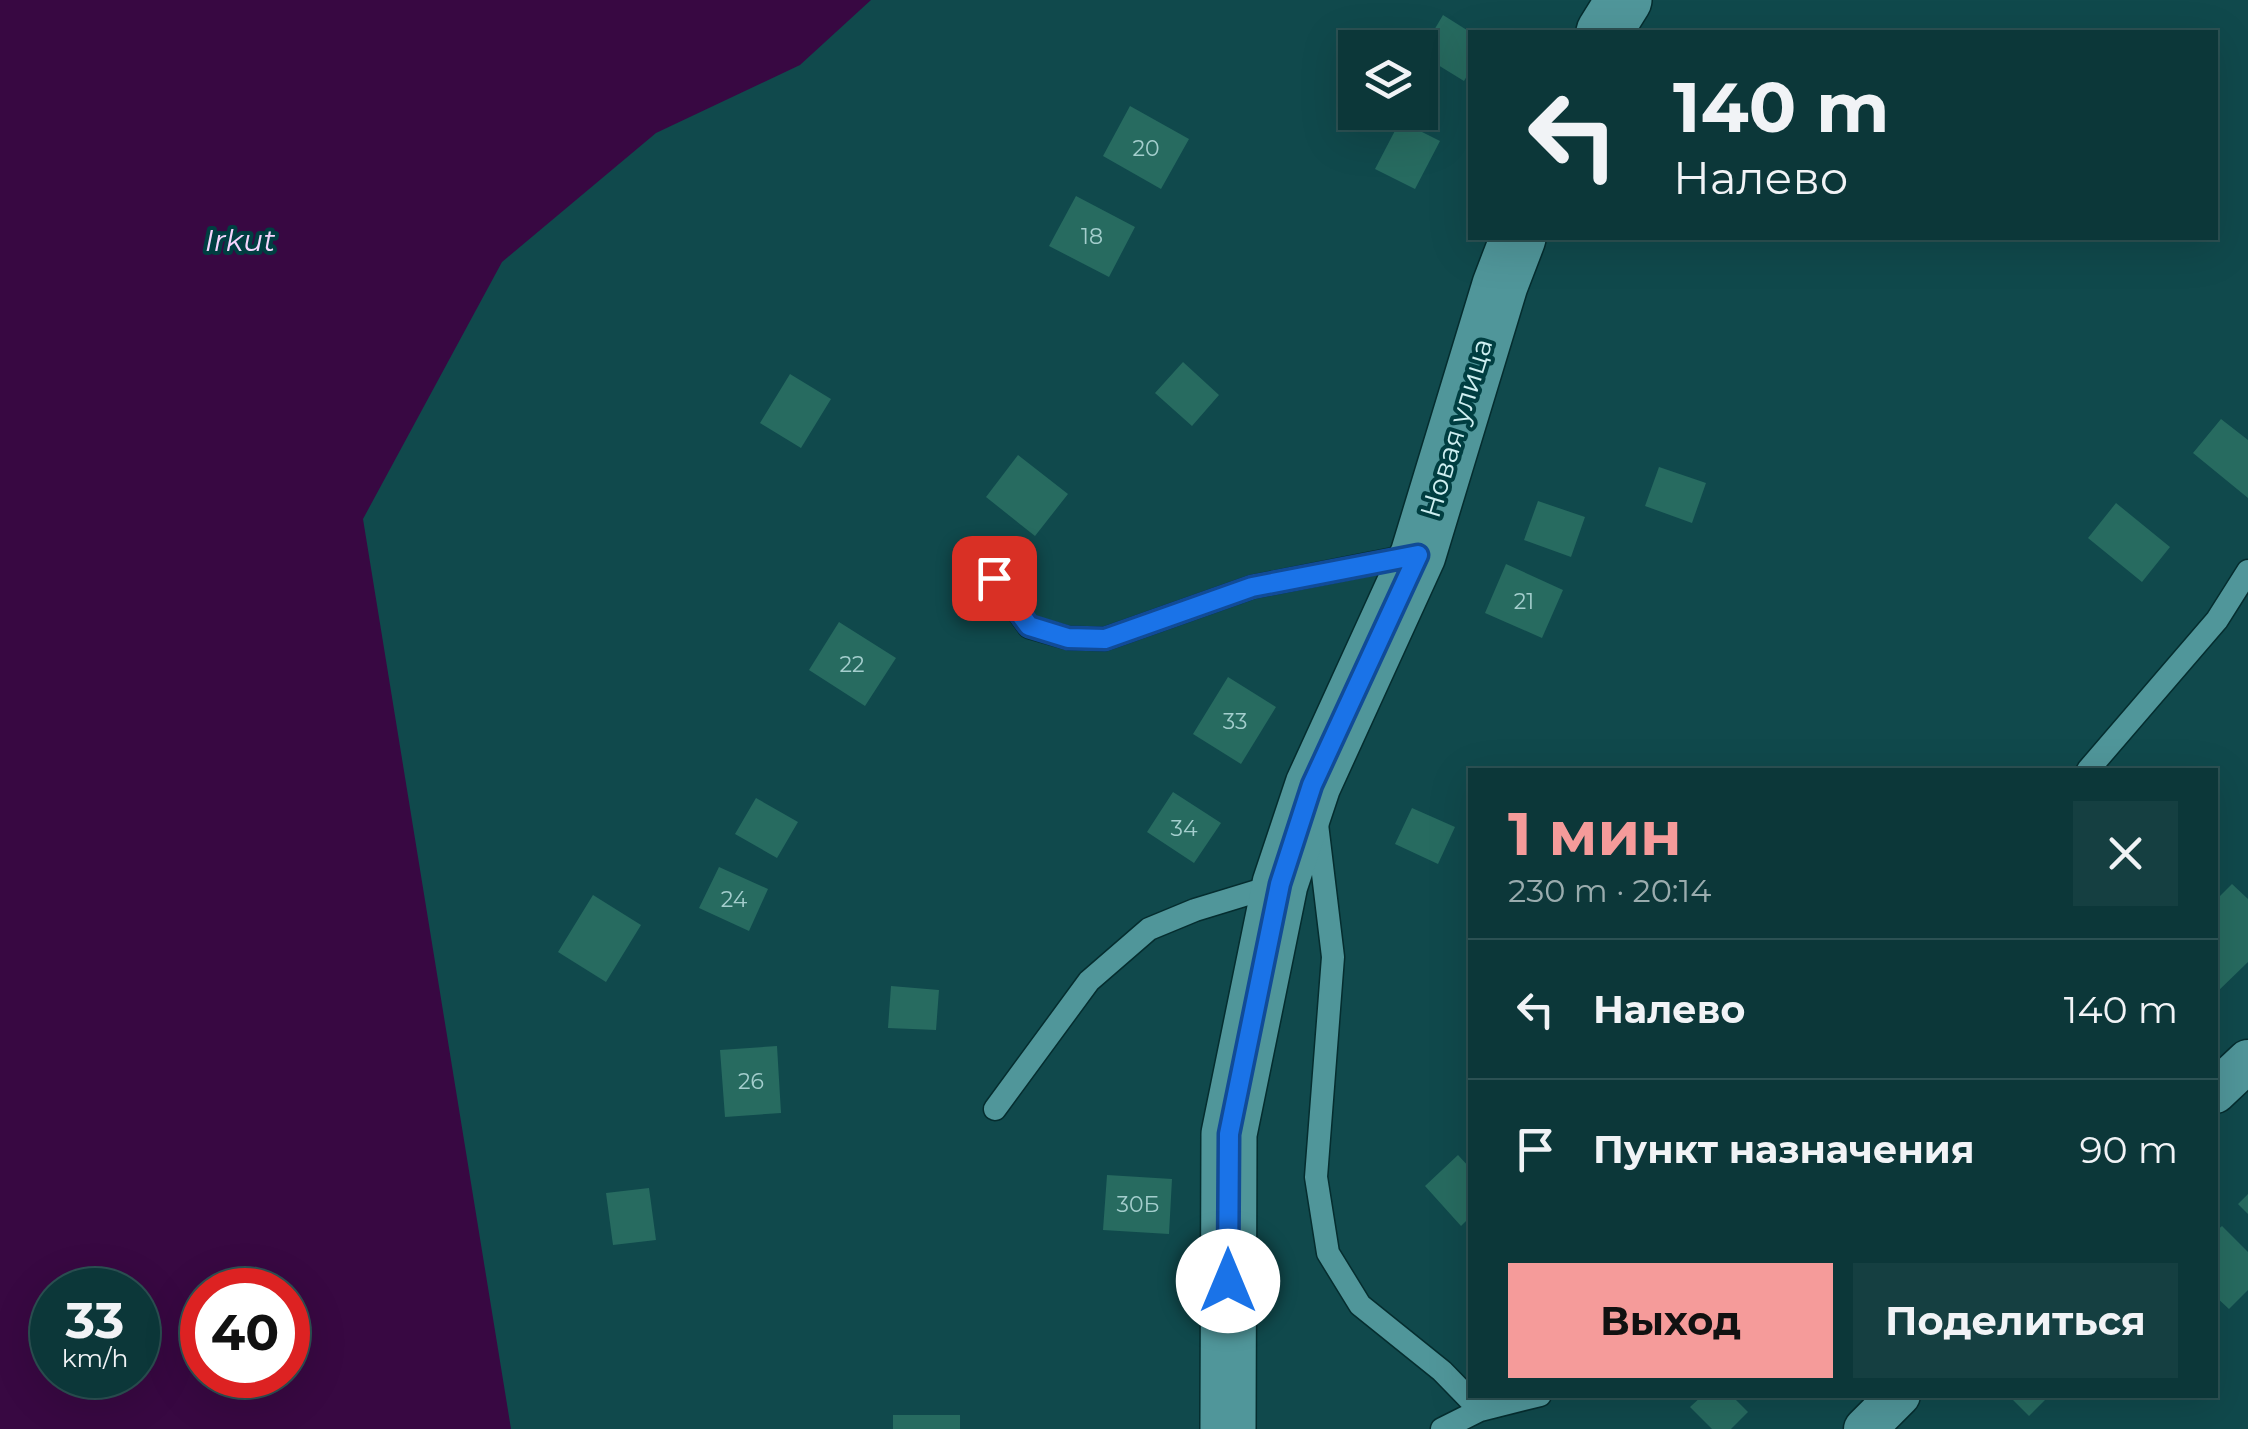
<!DOCTYPE html>
<html lang="ru">
<head>
<meta charset="utf-8">
<style>
  body { margin:0; font-family:Montserrat,sans-serif; background:#153f41; color:#f1f3f6; height:100vh; display:flex; flex-direction:column; font-size:38px; white-space:nowrap }
  * { box-sizing:border-box; margin:0 }
  p { font-size:32px; color:#9aacae }
  .icon { flex:none; width:55px; height:55px; fill:none; stroke:currentColor; stroke-width:2; stroke-linecap:round; stroke-linejoin:round }
  .map { position:relative; flex:1; overflow:hidden }
  .side { position:absolute; left:1468px; top:768px; width:750px; height:630px; display:flex; flex-direction:column; background:#0c3739; border-radius:0px; box-shadow:0 10px 40px #0002,0 0 0 2px #2c5153 }
  .side>* { flex:none }
  .banner { position:absolute; left:1468px; top:30px; width:750px; height:210px; border-radius:0px; box-shadow:0 10px 40px #0002,0 0 0 2px #2c5153; background:#0c3739; color:#f1f3f6; overflow:hidden }
  .controls { position:absolute; left:1338px; top:30px; display:grid; gap:20px }
  .controls a { display:grid; place-items:center; width:100px; height:100px; border-radius:0px; background:#0c3739; box-shadow:0 10px 40px #0002,0 0 0 2px #2c5153; font-size:50px }
  .speed { position:absolute; left:30px; top:1268px; display:flex; gap:20px; font-size:50px; font-weight:700; text-align:center }
  .speed>* { display:grid; place-content:center; width:130px; height:130px; border-radius:50%; background:#0c3739; box-shadow:0 10px 40px #0002,0 0 0 2px #2c5153; line-height:1 }
  .speed small { font-size:25px; font-weight:400 }
  .speed .limit { border:15px solid #d22; background:#fff; color:#111 }
  .pin { position:absolute; display:grid; place-items:center; width:85px; height:85px; color:#fff; margin:-42px; border-radius:20px; box-shadow:0 5px 15px #0006 }
  .me { position:absolute; width:110px; margin:-55px; rotate:0deg; stroke-linejoin:round; filter:drop-shadow(0 0 8px #0008) }
  .turn { display:flex; align-items:center; gap:35px; height:210px; padding:0 40px; font-size:45px }
  .turn .icon { width:130px; height:130px; stroke-width:2.5 }
  .turn b { display:block; font-size:70px; line-height:85px }
  .round { display:grid; place-items:center; flex:none; width:105px; height:105px; border-radius:0px; background:#153f41 }
  .summary { display:flex; align-items:center; justify-content:space-between; height:170px; padding:0 40px }
  h1 { font-size:60px; font-weight:700; line-height:75px; color:#f59b9a }
  .primary-button { display:flex; gap:20px; margin-top:auto; padding:20px 40px }
  .primary-button a { flex:1; height:115px; border-radius:0px; background:#f59b9a; color:#111; font-size:40px; font-weight:700; line-height:115px; text-align:center }
  .primary-button a+a { background:#153f41; color:#f1f3f6 }
  ul { padding:0; list-style:none }
  li { display:flex; align-items:center; gap:30px; height:140px; padding:0 40px; border-top:2px solid #2c5153 }
  li div { flex:1 }
  li b { display:block; font-size:38px }
  li em { font-style:normal }
  .map>svg:first-child { display:block }
  .water { fill:#380842; fill-rule:evenodd }
  .building { fill:#276b60 }
  .lines { fill:none; stroke-linecap:round; stroke-linejoin:round }
  .service-casing { stroke:#052d2f; stroke-width:25 }
  .minor-casing { stroke:#052d2f; stroke-width:45 }
  .tertiary-casing { stroke:#052d2f; stroke-width:58 }
  .service { stroke:#50969a; stroke-width:22 }
  .minor { stroke:#50969a; stroke-width:42 }
  .tertiary { stroke:#50969a; stroke-width:55 }
  .route-casing { stroke:#114b97; stroke-width:25 }
  .route { stroke:#1a73e8; stroke-width:18 }
  .labels { text-anchor:middle; dominant-baseline:central; stroke-width:8; stroke-linejoin:round; paint-order:stroke }
  .number-label { font-size:22px; fill:#a4cecd }
  .street-label { font-size:28px; fill:#ceeff1; stroke:#003e41 }
  .water-label { font-size:30px; font-style:italic; fill:#f7d5fe; stroke:#003e41 }
</style>
</head>
<body>
<div class="map">
<svg width="2248" height="1429" viewBox="0 0 2248 1429">
  <rect width="100%" height="100%" fill="#10494c"/>
  <!-- water -->
  <path class="water" d="M 0,0 L 871,0 L 800,65 L 656,133 L 502,262 L 363,519 L 511,1429 L 0,1429 ZM 52,1290 L 138,1290 L 138,1375 L 52,1375 ZM 202,1290 L 288,1290 L 288,1375 L 202,1375 Z"/>
  <!-- building -->
  <path class="building" d="M 1443,15 L 1470,32 L 1470,71 L 1464,81 L 1420,54 Z
    M 1130,106 L 1189,139 L 1161,189 L 1103,156 Z
    M 1400,121 L 1440,141 L 1415,189 L 1375,169 Z
    M 1076,196 L 1135,227 L 1109,277 L 1049,246 Z
    M 1183,362 L 1219,395 L 1192,426 L 1155,393 Z
    M 790,374 L 831,399 L 801,448 L 760,423 Z
    M 2221,419 L 2248,440 L 2248,498 L 2193,453 Z
    M 1018,455 L 1068,494 L 1035,536 L 986,497 Z
    M 1659,467 L 1706,483 L 1692,523 L 1645,506 Z
    M 1538,501 L 1585,517 L 1571,557 L 1524,540 Z
    M 2116,503 L 2170,547 L 2142,582 L 2088,538 Z
    M 1506,564 L 1563,590 L 1542,638 L 1485,613 Z
    M 839,622 L 896,658 L 865,706 L 809,670 Z
    M 1228,677 L 1276,707 L 1241,764 L 1193,734 Z
    M 1173,792 L 1221,823 L 1194,863 L 1147,832 Z
    M 756,798 L 798,822 L 777,858 L 735,834 Z
    M 1412,808 L 1455,827 L 1438,864 L 1395,844 Z
    M 719,867 L 768,889 L 749,931 L 699,908 Z
    M 2232,884 L 2248,899 L 2248,962 L 2215,994 L 2215,901 Z
    M 593,895 L 641,925 L 606,982 L 558,952 Z
    M 891,986 L 939,990 L 936,1030 L 888,1028 Z
    M 777,1046 L 781,1113 L 725,1117 L 720,1050 Z
    M 1458,1155 L 1470,1168 L 1470,1217 L 1461,1226 L 1425,1186 Z
    M 1107,1175 L 1172,1179 L 1169,1234 L 1103,1230 Z
    M 649,1188 L 656,1240 L 613,1245 L 606,1193 Z
    M 2248,1194 L 2248,1214 L 2238,1204 Z
    M 2222,1226 L 2248,1252 L 2248,1290 L 2229,1309 L 2215,1296 L 2215,1232 Z
    M 1703,1395 L 1731,1395 L 1748,1412 L 1731,1429 L 1712,1429 L 1690,1407 Z
    M 2008,1395 L 2050,1395 L 2029,1416 Z
    M 893,1415 L 960,1415 L 960,1429 L 893,1429 Z"/>
  <g class="lines">
    <defs>
      <path id="service" d="M 994,578 L 1029,627 L 1068,638 L 1105,639 L 1252,587 L 1414,555
        M 2088,770 L 2217,620 L 2248,571
        M 1317,824 L 1333,957 L 1316,1177 L 1328,1253 L 1360,1305 L 1442,1371 L 1480,1410
        M 995,1109 L 1089,981 L 1149,929 L 1195,910 L 1277,885
        M 1442,1429 L 1480,1410 L 1540,1395"/>
      <path id="minor" d="M 2215,1092 L 2248,1061
        M 1865,1429 L 1899,1395"/>
      <path id="tertiary" d="M 1604,32 L 1624,0
        M 1228,1429 L 1229,1134 L 1280,884 L 1313,785 L 1418,555 L 1500,285 L 1518,238"/>
    </defs>
    <!-- service casing -->
    <use href="#service" class="service-casing"/>
    <!-- minor casing -->
    <use href="#minor" class="minor-casing"/>
    <!-- tertiary casing -->
    <use href="#tertiary" class="tertiary-casing"/>
    <!-- service -->
    <use href="#service" class="service"/>
    <!-- minor -->
    <use href="#minor" class="minor"/>
    <!-- tertiary -->
    <use href="#tertiary" class="tertiary"/>
  </g>
  <g class="lines">
    <defs>
      <path id="route" d="M 994,578 L 1029,626 L 1068,638 L 1105,639 L 1252,587 L 1418,555 L 1312,785 L 1280,884 L 1229,1134 L 1228,1281"/>
    </defs>
    <!-- route casing -->
    <use href="#route" class="route-casing"/>
    <!-- route -->
    <use href="#route" class="route"/>
  </g>
  <g class="labels">
    <!-- number labels -->
    <g class="number-label">
      <text x="1146" y="148">20</text>
      <text x="1092" y="236">18</text>
      <text x="1524" y="601">21</text>
      <text x="852" y="664">22</text>
      <text x="1235" y="721">33</text>
      <text x="1184" y="828">34</text>
      <text x="734" y="899">24</text>
      <text x="751" y="1081">26</text>
      <text x="1138" y="1204">30Б</text>
    </g>
    <!-- street labels -->
    <g class="street-label">
      <text transform="translate(1456 428) rotate(-73)">Новая улица</text>
    </g>
    <!-- water labels -->
    <g class="water-label">
      <text x="240" y="240">Irkut</text>
    </g>
  </g>
</svg>
<div class="controls">
<a><svg class="icon" aria-label="layers" viewBox="0 0 24 24"><path d="M12 4l9 5-9 5-9-5zM3 14l9 5 9-5"/></svg></a>
</div>
<div class="speed"><div>33<small>km/h</small></div><div class="limit">40</div></div>
<div class="pin" style="left:994px;top:578px;background:#d93025"><svg class="icon" aria-label="arrive" viewBox="0 0 24 24"><path d="M6 21V4h12l-3 4 3 4H6"/></svg></div>
<svg class="me" style="left:1228px;top:1281px" viewBox="-20 -20 40 40"><circle r="19" fill="#fff"/><path d="M0-13L10 11 0 6-10 11z" fill="#1a73e8"/></svg>
<div class="banner">
<div class="turn"><svg class="icon" aria-label="left" viewBox="0 0 24 24"><path d="M17 20v-9H6M10 6l-5 5 5 5"/></svg><div><b>140 m</b>Налево</div></div>
</div>
<section class="side">
<div class="summary"><div><h1>1 мин</h1><p>230 m · 20:14</p></div><a class="round"><svg class="icon" aria-label="close" viewBox="0 0 24 24"><path d="M6 6l12 12M18 6L6 18"/></svg></a></div>
<ul>
<li><svg class="icon" aria-label="left" viewBox="0 0 24 24"><path d="M17 20v-9H6M10 6l-5 5 5 5"/></svg><div><b>Налево</b></div><em>140 m</em></li>
<li><svg class="icon" aria-label="arrive" viewBox="0 0 24 24"><path d="M6 21V4h12l-3 4 3 4H6"/></svg><div><b>Пункт назначения</b></div><em>90 m</em></li>
</ul>
<div class="primary-button"><a>Выход</a><a>Поделиться</a></div>
</section>
</div>
</body>
</html>
